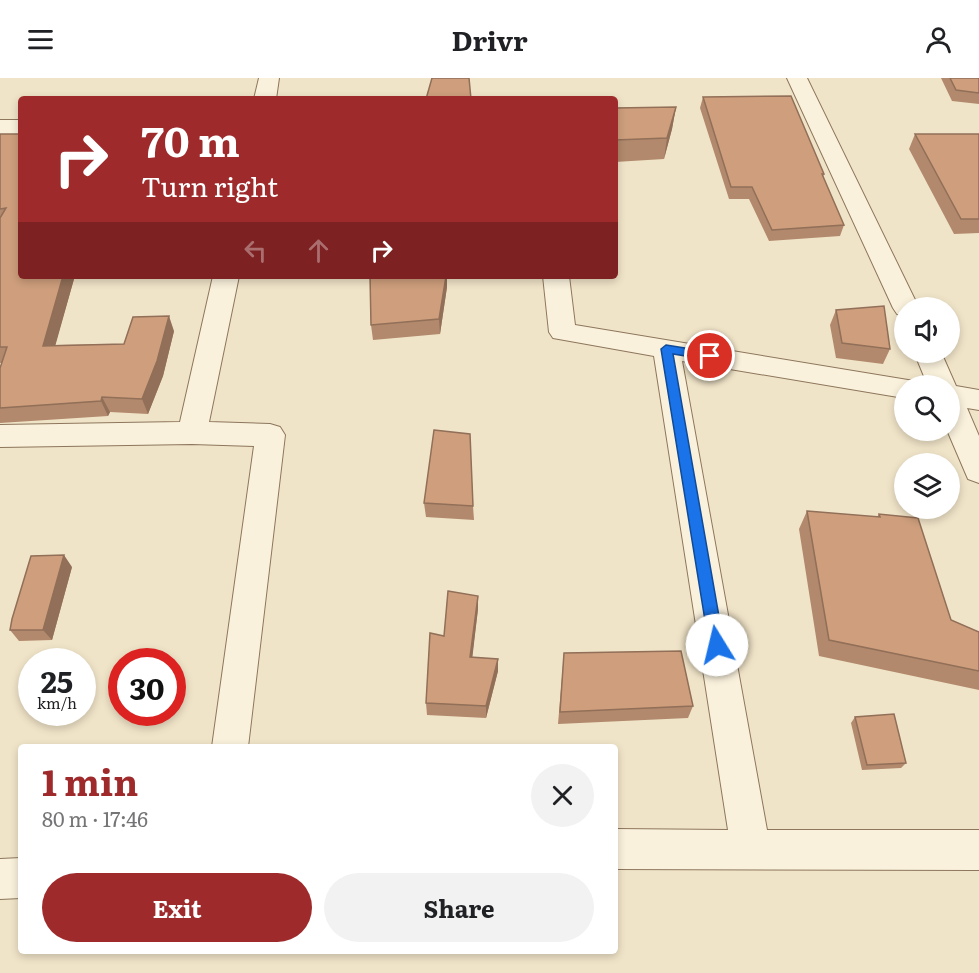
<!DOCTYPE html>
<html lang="en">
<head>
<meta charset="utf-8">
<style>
  body { margin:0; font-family:Literata,serif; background:#f2f2f2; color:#202124; height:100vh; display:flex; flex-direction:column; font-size:22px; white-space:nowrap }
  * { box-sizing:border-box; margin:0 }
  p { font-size:20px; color:#757577 }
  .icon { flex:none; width:33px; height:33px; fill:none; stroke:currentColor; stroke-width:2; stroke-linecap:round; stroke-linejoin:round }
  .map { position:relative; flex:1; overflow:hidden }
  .panel { position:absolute; left:18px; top:666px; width:600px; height:210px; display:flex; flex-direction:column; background:#fff; border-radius:6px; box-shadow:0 3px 9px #0003 }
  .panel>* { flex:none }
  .hud { position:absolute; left:18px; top:18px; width:600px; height:183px; border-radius:6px; box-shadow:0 3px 9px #0003; background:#9e2a2b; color:#fff; overflow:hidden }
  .buttons { position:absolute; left:894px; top:219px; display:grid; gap:12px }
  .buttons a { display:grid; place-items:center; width:66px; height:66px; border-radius:50%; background:#fff; box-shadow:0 3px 9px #0003; font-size:30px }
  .speed { position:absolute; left:18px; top:570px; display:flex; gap:12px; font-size:30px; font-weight:700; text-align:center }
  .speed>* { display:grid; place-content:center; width:78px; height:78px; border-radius:50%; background:#fff; box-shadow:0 3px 9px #0003; line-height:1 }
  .speed small { font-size:15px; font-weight:400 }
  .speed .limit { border:9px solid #d22; background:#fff; color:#111 }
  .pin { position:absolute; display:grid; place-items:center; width:51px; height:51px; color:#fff; margin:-26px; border:3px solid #fff; border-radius:50%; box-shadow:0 2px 6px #0007 }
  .me { position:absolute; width:66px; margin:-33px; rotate:351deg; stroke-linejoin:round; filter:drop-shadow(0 0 4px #0008) }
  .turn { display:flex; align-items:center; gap:21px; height:126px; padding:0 24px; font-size:27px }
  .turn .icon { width:78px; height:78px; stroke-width:2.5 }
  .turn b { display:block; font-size:42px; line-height:51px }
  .lanes { display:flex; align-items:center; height:57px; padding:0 24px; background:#0003; justify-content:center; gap:30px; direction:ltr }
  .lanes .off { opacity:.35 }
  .round { display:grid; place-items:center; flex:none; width:63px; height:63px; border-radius:32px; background:#f2f2f2 }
  .head { display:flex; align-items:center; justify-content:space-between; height:102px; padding:0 24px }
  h1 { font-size:36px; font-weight:700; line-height:45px; color:#9e2a2b }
  .button { display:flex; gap:12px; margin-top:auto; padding:12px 24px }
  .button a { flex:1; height:69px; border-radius:36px; background:#9e2a2b; color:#fff; font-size:24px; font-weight:700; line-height:69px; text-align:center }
  .button a+a { background:#f2f2f2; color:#202124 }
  header { display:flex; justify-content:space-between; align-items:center; height:78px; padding:0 24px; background:#fff; font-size:27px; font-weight:700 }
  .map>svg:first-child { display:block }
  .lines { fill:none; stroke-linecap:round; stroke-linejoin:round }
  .minor-casing { stroke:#8d765c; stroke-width:2 }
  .minor { fill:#faf1dc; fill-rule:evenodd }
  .wall { fill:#b2896c }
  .shaded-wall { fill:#916f58 }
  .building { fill:#cf9f7d; stroke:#916f58; stroke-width:1.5 }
  .route { fill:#1a73e8; stroke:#114b97; stroke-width:1.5 }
</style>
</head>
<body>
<header><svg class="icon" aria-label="menu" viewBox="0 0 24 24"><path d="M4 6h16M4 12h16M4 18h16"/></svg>Drivr<svg class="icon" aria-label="person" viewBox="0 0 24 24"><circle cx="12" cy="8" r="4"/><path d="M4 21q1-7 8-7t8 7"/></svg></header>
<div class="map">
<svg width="979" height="895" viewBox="0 0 979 895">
  <rect width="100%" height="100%" fill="#f0e4c8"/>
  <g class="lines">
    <defs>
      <path id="minor" d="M 259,0 L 279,0 L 276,21 L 254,21 Z
        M 787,0 L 807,0 L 919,230 L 904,230 L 904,238 L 897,236 L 893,230 Z
        M 0,42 L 21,42 L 21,56 L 0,56 Z
        M 213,198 L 239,198 L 209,344 L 270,346 L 280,349 L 285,357 L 248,669 L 212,669 L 254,368 L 192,366 L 0,369 L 0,347 L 180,344 Z
        M 543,198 L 569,198 L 575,247 L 914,303 L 917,308 L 904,308 L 904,320 L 682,283 L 767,752 L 979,752 L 979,792 L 615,791 L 615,751 L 728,752 L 654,278 L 553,260 L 549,254 Z
        M 914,274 L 941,274 L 956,308 L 979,312 L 979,332 L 967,330 L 979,358 L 979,405 L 968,401 L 947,352 L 950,352 L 950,308 L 928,308 Z
        M 21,780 L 21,820 L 0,821 L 0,781 Z"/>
    </defs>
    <!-- minor casing -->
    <use href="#minor" class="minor-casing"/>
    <!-- minor -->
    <use href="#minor" class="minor"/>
  </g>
  <!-- wall -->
  <path class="wall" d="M 941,0 L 979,0 L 979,26 L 952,23 Z
    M 703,19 L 824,96 L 823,99 L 844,147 L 840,158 L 769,163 L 749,121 L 729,121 L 700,30 Z
    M 676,29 L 672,51 L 664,81 L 615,84 L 615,30 Z
    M 0,56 L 21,198 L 74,201 L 55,267 L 124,266 L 174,253 L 163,298 L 148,336 L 110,334 L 108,338 L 0,345 L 0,290 L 2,285 L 0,285 Z
    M 915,56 L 979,56 L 979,155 L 954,156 L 909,71 Z
    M 370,198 L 447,198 L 447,209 L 440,256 L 373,262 L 371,247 Z
    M 836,232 L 890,271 L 883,286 L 836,280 L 830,247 Z
    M 424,425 L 473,428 L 474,442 L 426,439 Z
    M 807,433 L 877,439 L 879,436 L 951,542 L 979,554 L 979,612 L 819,578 L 799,451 Z
    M 72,489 L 52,562 L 19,563 L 10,552 Z
    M 478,531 L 472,579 L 498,593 L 486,640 L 427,637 L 426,625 L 444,558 Z
    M 564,575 L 693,628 L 688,640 L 558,646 Z
    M 855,639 L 906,685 L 901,690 L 862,692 L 851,645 Z"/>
  <!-- shaded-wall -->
  <path class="shaded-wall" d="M 676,29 L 672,51 L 664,81 L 667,60 Z
    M 63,198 L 72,198 L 74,201 L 51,283 L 43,268 Z
    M 446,198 L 447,198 L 447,209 L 440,256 L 439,241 Z
    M 169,238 L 174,253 L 163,298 L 148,336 L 142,321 Z
    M 102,319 L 110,334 L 108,338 L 101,323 Z
    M 64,477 L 72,489 L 52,562 L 43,552 Z
    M 478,518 L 478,531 L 471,591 L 470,579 Z
    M 498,581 L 498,593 L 486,640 L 486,628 Z"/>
  <!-- building -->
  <path class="building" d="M 432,0 L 469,0 L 471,21 L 426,21 Z
    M 950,0 L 979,0 L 979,15 L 956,12 Z
    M 791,18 L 824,96 L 822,96 L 844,147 L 772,152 L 752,109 L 731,109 L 703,19 Z
    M 676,29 L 667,60 L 615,62 L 615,30 Z
    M 0,56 L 21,56 L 21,198 L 63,198 L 43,268 L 124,266 L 133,239 L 169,238 L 157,283 L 142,321 L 102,319 L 101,323 L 0,330 L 0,290 L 7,269 L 0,269 L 0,140 L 6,130 L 0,131 Z
    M 915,56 L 979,56 L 979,141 L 961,141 Z
    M 370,198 L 446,198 L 439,241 L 371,247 Z
    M 884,228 L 890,271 L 842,265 L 836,232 Z
    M 434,352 L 470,356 L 473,428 L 424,425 Z
    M 807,433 L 880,439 L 879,436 L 918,440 L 951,542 L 979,554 L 979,593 L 829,562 Z
    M 64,477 L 43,552 L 10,552 L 12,541 L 31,478 Z
    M 448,513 L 478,518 L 470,579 L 498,581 L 486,628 L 426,625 L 430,555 L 444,558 Z
    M 681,573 L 693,628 L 560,634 L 564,575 Z
    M 894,636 L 906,685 L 867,687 L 855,639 Z"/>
  <!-- route -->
  <path class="route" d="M 666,267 L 710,274 L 716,278 L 710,282 L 673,276 L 724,567 L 722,572 L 717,573 L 711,572 L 709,567 L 661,271 Z"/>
</svg>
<div class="buttons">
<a><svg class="icon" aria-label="sound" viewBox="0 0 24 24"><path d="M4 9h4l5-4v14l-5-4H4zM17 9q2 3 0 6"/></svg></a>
<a><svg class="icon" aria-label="search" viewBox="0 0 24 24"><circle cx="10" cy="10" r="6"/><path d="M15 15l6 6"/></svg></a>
<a><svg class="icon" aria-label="layers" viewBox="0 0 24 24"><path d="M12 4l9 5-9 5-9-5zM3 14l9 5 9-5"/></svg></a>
</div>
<div class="speed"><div>25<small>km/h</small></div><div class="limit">30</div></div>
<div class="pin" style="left:710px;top:278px;background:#d93025"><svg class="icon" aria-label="arrive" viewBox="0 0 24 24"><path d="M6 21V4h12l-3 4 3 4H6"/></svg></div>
<svg class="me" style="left:717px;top:567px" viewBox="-20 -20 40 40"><circle r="19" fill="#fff"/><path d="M0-13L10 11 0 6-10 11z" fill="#1a73e8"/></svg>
<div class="hud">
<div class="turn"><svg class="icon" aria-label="right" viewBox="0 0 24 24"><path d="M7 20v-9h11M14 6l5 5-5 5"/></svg><div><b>70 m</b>Turn right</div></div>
<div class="lanes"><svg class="icon off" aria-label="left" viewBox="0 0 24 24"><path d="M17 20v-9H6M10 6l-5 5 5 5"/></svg><svg class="icon off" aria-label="ahead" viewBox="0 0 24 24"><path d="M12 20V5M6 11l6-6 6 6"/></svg><svg class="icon" aria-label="right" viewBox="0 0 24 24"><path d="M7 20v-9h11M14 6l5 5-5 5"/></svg></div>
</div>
<section class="panel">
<div class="head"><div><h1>1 min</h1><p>80 m · 17:46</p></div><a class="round"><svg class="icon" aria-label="close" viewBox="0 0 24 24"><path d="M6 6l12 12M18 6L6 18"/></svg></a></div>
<div class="button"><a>Exit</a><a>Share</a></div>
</section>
</div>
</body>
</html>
